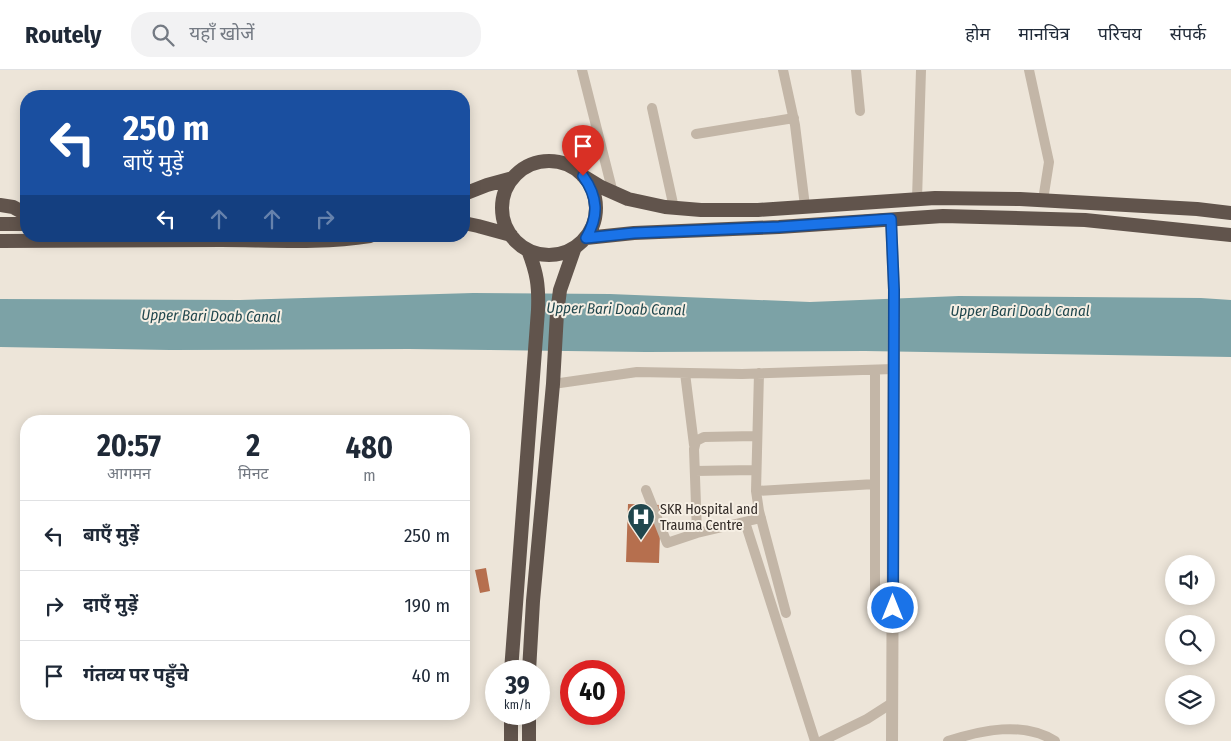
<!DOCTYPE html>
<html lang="hi">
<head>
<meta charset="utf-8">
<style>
  body { margin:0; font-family:"Fira Sans Condensed","Noto Sans Devanagari",sans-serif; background:#f2f2f3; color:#1f2937; height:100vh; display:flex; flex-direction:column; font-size:19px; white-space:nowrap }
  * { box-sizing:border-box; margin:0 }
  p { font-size:16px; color:#747a83 }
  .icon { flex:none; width:28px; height:28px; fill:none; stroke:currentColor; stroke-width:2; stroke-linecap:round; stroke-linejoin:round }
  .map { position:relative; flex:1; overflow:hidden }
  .side { position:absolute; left:20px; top:345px; width:450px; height:305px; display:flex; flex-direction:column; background:#fff; border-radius:20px; box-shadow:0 2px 12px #0003 }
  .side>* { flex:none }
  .guide { position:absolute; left:20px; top:20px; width:450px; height:152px; border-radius:20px; box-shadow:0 2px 12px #0003; background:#1a4fa0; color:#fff; overflow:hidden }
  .buttons { position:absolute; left:1165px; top:485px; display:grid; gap:10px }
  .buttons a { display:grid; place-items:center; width:50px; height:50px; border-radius:50%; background:#fff; box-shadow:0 2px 12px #0003; font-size:25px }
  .speed { position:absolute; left:485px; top:590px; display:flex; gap:10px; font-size:25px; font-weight:700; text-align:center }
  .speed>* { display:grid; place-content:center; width:65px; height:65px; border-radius:50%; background:#fff; box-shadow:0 2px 12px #0003; line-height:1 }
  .speed small { font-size:12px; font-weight:400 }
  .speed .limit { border:8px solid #d22; background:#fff; color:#111 }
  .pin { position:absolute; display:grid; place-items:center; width:42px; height:42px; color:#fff; margin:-51px -21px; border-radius:50% 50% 50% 0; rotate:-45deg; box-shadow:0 0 5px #0007 }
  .pin .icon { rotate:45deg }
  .me { position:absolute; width:55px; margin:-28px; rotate:0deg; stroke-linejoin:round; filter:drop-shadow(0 0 4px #0008) }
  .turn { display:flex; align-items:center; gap:18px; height:105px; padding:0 20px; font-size:22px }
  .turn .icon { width:65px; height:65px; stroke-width:2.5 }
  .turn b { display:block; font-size:35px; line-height:42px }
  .lanes { display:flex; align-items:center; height:48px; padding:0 20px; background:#0003; justify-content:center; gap:25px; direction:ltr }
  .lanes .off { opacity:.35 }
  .eta { display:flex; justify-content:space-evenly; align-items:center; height:85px; text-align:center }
  .eta b { font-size:30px; font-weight:700; line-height:35px }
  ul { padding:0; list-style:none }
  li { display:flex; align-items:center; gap:15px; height:70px; padding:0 20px; border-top:1px solid #e0e1e3 }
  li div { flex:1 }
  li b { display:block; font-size:19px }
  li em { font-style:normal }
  header { display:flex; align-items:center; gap:30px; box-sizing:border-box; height:70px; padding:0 25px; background:#fff; border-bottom:1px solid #e0e1e3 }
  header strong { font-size:24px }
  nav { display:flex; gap:28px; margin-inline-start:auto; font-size:18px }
  .search { width:350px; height:45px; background:#f2f2f3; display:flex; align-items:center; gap:12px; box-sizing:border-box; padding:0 18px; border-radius:20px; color:#747a83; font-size:19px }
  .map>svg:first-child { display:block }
  .water { fill:#7ca2a6 }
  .building { fill:#b66f4e }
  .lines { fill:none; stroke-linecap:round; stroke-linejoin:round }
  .minor { stroke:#c3b6a7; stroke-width:10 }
  .tertiary { stroke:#c3b6a7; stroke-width:12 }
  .trunk { stroke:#61544c; stroke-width:14 }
  .route-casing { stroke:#114b97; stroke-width:12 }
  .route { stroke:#1a73e8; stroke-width:9 }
  .labels { text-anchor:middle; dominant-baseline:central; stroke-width:4; stroke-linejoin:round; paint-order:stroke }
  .poi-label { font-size:14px; fill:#312a26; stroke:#f6efe4; text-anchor:start }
  .water-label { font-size:15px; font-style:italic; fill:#21474d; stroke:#f6efe4 }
</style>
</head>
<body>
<header>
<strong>Routely</strong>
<div class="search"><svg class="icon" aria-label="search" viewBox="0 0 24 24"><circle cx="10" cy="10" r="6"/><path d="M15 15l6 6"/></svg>यहाँ खोजें</div>
<nav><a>होम</a><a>मानचित्र</a><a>परिचय</a><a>संपर्क</a></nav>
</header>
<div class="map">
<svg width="1231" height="671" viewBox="0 0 1231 671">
  <rect width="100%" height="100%" fill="#ede5d9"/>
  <!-- water -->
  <path class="water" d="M 473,223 L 610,224 L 810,232 L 959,226 L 1201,228 L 1231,230 L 1231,287 L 865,281 L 646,282 L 409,279 L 170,280 L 0,277 L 0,229 L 240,230 Z"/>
  <!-- building -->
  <path class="building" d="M 628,434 L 661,435 L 659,493 L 626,492 Z
    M 486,498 L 490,521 L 480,523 L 475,500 Z"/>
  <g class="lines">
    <!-- minor -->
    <path class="minor" d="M 582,0 L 613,123
      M 783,0 L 795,55 L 805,136
      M 856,0 L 860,41
      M 1029,0 L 1049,92 L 1043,130
      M 652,38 L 674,138
      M 696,64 L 794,48
      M 917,129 L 921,0
      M 875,300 L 875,525
      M 685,303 L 694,375
      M 759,303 L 756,421 L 759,441 L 786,543
      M 553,314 L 637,302 L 742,304 L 893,299
      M 756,366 L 704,367 L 696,371 L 694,379 L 697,463 L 761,448
      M 695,401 L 755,400
      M 646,420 L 667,473 L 697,463
      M 756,421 L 875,414
      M 745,452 L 815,671
      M 822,671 L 867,649 L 892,633
      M 948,671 C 982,660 1023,651 1055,671"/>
    <!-- tertiary -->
    <path class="tertiary" d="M 891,149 L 894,220 L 892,671"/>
    <!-- trunk -->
    <path class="trunk" d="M502 138a47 47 0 1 1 94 0a47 47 0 1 1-94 0Z
      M 583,106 L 601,117 L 628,129 L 665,137 L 701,140 L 758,140 L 935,128 L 1020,129 L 1197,139 L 1231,143
      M 464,124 L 487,115 L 513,108
      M 0,135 L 13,137 L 26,144
      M 464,153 L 478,156 L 511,165
      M 0,154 L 26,154
      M 586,168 L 634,163 L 779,157 L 943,146 L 1085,150 L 1231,165
      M 0,171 C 74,171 147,170 221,170 C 271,170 320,174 370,166
      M 511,601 L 538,240 C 539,216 537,203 528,180
      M 529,601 L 533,531 L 553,314 L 557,243 L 560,220 L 575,177
      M 511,644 L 511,671
      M 529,671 L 529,644"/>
  </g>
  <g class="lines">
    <defs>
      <path id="route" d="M 583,106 C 598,127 599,146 586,168 L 634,163 L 779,157 L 891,149 L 894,220 L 893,538"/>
    </defs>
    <!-- route casing -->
    <use href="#route" class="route-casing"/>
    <!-- route -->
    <use href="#route" class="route"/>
  </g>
  <!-- icons -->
  <defs>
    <symbol id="hospital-pin" viewBox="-11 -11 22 30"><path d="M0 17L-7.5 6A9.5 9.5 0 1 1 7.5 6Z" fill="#21474d" stroke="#f6efe4"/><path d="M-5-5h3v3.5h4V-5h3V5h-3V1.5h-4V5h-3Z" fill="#fff"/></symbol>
  </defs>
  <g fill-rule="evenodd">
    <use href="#hospital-pin" x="625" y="431" width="32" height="43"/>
  </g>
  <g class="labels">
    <!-- poi labels -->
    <g class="poi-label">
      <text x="660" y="439">SKR Hospital and<tspan x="660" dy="16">Trauma Centre</tspan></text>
    </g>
    <!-- water labels -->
    <g class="water-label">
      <text transform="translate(616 239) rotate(1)">Upper Bari Doab Canal</text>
      <text x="1020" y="241">Upper Bari Doab Canal</text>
      <text transform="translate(211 246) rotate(1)">Upper Bari Doab Canal</text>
    </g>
  </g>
</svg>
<div class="buttons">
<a><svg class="icon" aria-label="sound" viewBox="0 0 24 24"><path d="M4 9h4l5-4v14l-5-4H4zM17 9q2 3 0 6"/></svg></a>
<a><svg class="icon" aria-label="search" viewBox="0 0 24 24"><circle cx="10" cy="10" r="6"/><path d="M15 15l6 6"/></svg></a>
<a><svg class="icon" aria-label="layers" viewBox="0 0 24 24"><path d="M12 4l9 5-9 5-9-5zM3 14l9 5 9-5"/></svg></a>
</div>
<div class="speed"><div>39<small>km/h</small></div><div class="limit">40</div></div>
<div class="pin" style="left:583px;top:106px;background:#d93025"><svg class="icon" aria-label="arrive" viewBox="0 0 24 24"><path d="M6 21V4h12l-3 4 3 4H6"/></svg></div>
<svg class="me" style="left:893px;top:538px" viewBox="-20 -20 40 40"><circle r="17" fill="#1a73e8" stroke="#fff" stroke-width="3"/><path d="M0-11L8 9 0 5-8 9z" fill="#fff"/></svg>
<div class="guide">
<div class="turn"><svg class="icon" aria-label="left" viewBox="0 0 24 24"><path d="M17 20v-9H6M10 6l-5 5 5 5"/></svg><div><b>250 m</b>बाएँ मुड़ें</div></div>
<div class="lanes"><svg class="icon" aria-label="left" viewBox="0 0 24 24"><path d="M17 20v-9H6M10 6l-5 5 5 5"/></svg><svg class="icon off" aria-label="ahead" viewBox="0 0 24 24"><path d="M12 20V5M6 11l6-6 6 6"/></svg><svg class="icon off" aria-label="ahead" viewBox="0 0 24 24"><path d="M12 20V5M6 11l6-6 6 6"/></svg><svg class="icon off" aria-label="right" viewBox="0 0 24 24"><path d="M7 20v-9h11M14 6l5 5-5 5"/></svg></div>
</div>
<section class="side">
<div class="eta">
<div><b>20:57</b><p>आगमन</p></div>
<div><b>2</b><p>मिनट</p></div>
<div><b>480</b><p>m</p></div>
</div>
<ul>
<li><svg class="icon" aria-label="left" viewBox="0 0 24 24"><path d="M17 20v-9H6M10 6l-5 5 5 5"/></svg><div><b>बाएँ मुड़ें</b></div><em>250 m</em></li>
<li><svg class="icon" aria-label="right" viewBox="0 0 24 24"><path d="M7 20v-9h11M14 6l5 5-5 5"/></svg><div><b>दाएँ मुड़ें</b></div><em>190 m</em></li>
<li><svg class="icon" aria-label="arrive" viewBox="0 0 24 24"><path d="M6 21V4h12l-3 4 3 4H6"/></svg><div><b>गंतव्य पर पहुँचे</b></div><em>40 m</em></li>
</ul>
</section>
</div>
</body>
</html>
